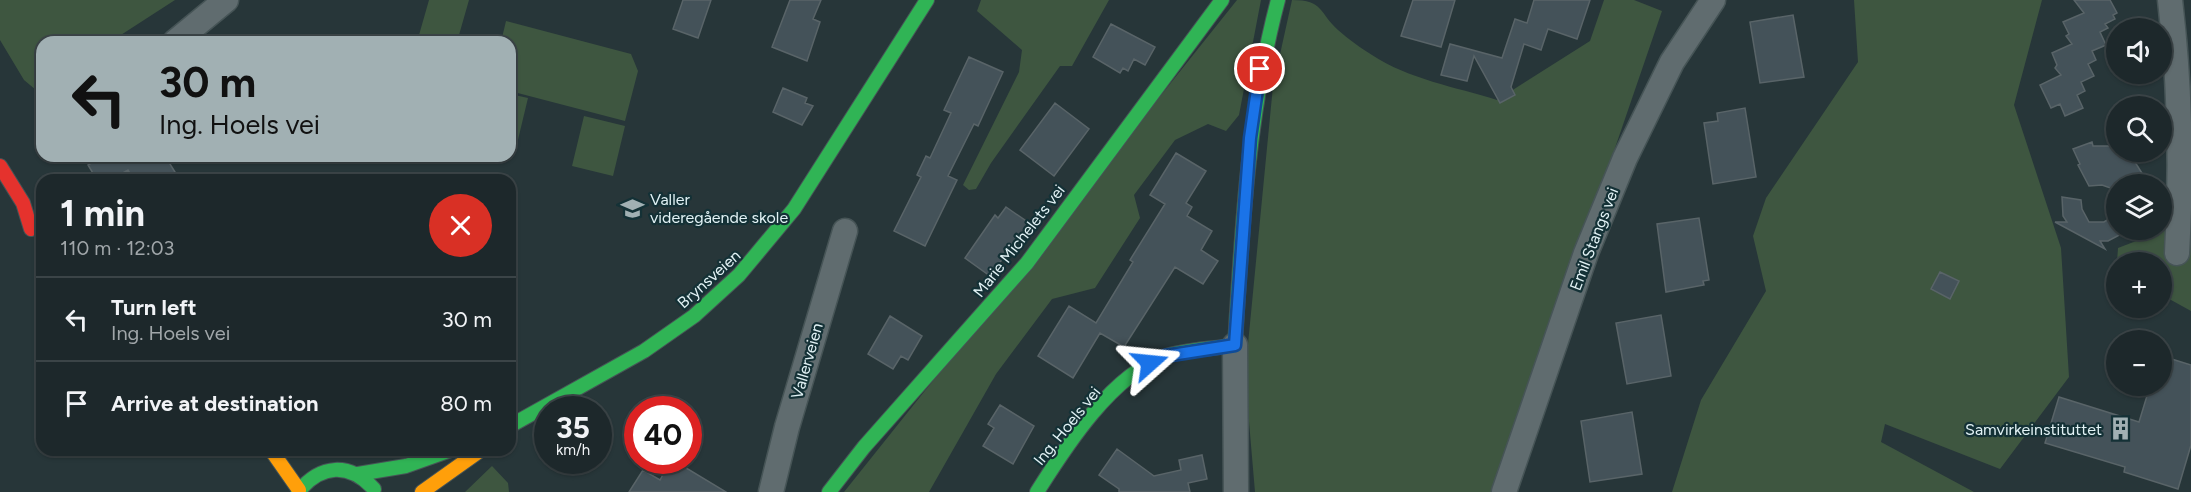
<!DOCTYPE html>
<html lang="en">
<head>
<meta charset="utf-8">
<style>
  body { margin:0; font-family:Figtree,sans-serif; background:#2a3437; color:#f1f3f6; height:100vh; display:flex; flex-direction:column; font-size:22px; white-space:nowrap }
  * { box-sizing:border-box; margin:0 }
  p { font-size:20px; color:#a0a6a9 }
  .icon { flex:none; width:33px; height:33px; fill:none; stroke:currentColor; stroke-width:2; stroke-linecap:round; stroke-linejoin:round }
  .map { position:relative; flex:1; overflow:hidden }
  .drawer { position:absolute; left:36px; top:174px; width:480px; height:282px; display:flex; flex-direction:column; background:#1d282b; border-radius:18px; box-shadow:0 2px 4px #0004,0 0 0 2px #3b4447 }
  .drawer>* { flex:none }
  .hud { position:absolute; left:36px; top:36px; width:480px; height:126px; border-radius:18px; box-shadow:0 2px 4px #0004,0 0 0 2px #3b4447; background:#a1b0b3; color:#111; overflow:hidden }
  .tools { position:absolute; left:2106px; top:18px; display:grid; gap:12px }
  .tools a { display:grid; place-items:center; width:66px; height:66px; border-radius:50%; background:#1d282b; box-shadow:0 2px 4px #0004,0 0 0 2px #3b4447; font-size:30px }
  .speed { position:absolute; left:534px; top:396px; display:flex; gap:12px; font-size:30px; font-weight:700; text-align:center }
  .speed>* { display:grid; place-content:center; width:78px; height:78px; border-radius:50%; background:#1d282b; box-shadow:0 2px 4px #0004,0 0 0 2px #3b4447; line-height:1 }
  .speed small { font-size:15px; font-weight:400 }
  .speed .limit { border:9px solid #d22; background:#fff; color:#111 }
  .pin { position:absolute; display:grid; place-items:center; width:51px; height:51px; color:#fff; margin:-26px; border:3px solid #fff; border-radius:50%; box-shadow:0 2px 6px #0007 }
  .me { position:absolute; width:66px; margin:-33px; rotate:72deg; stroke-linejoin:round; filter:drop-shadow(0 0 4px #0008) }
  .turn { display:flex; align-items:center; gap:21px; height:126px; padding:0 24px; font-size:27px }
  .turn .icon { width:78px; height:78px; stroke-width:2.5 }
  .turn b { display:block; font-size:42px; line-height:51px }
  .round { display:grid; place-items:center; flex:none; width:63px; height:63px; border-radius:32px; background:#2a3437 }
  .headline { display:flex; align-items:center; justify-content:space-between; height:102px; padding:0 24px }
  h1 { font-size:36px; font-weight:700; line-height:45px }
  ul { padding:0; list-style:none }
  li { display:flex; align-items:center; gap:18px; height:84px; padding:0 24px; border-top:2px solid #3b4447 }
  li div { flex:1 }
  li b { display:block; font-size:22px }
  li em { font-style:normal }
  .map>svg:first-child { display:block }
  .green { fill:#3e5640 }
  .building { fill:#445259; stroke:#596468; stroke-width:1.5 }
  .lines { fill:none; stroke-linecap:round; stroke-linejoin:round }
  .street-casing { stroke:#465456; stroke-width:27 }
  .fast-casing { stroke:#465456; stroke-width:16 }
  .slow-casing { stroke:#465456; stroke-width:16 }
  .jam-casing { stroke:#465456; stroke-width:16 }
  .street { stroke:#606c6f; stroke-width:24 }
  .fast { stroke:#30b455; stroke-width:14 }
  .slow { stroke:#ff9f0a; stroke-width:14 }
  .jam { stroke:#e5322d; stroke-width:14 }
  .route-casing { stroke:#114b97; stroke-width:15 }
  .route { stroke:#1a73e8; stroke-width:10 }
  .labels { text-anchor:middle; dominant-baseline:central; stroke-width:4.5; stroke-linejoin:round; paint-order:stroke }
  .poi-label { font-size:16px; fill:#e2f2f5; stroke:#143136; text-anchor:start }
  .street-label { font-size:16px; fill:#e2f2f5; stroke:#143136 }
</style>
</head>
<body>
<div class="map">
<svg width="2191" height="492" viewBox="0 0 2191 492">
  <rect width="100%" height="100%" fill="#273639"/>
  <!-- green -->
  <path class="green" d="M 0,0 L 175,0 L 110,42 L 42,42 L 42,86 L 36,90 L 24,80 L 0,40 Z
    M 429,0 L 469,0 L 457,42 L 417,42 Z
    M 981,0 L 1109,0 L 1072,66 L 1060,66 L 991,163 L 976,189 L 969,190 L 963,185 L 1019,72 L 1022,50 L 977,11 Z
    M 1237,0 L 1261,0 L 1239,115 L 1226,131 L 1208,124 L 1175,140 L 1134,195 L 1140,218 L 1095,288 L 1052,299 L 996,374 L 929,492 L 844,492 Z
    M 1292,0 C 1324,0 1319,13 1338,30 C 1348,39 1361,48 1372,55 C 1408,79 1456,87 1497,100 L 1590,41 L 1604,0 L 1634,0 L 1662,11 L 1497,492 L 1255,492 L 1245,375 L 1273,86 Z
    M 1854,0 L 2042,0 L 2014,105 L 2061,248 L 2069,377 L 2000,469 L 1885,424 L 1881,442 L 1974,492 L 1672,492 L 1701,400 L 1766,291 L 1753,236 L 1766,198 L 1858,62 Z
    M 506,21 L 631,54 L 638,71 L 625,121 L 510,91 L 510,42 L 501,42 Z
    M 510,94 L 528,98 L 516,148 L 510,147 Z
    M 584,116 L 625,126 L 613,176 L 572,166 Z
    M 2191,230 L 2191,311 L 2162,295 L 2162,262 L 2117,262 L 2118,248 L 2162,231 Z
    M 492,466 L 508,483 L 509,492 L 465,492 Z"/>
  <!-- building -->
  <path class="building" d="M 683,0 L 711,0 L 698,38 L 673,29 Z
    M 790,0 L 821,0 L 813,19 L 820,22 L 807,61 L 772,47 Z
    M 1413,0 L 1455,0 L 1441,47 L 1401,36 Z
    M 1534,0 L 1590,0 L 1577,39 L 1548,29 L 1541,50 L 1524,44 L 1511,87 L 1515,95 L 1500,103 L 1474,56 L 1467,81 L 1441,75 L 1450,44 L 1502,58 L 1515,19 L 1527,23 Z
    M 2074,0 L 2110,0 L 2117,13 L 2113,15 L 2115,19 L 2105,24 L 2108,28 L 2100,32 L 2106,45 L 2092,51 L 2096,60 L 2088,64 L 2094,76 L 2081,82 L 2085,91 L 2077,95 L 2083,108 L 2065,116 L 2060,104 L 2051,108 L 2040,85 L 2061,75 L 2055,68 L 2057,65 L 2052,53 L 2072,44 L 2066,36 L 2069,34 L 2063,22 L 2084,13 Z
    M 1793,15 L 1804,77 L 1760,83 L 1750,22 Z
    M 1111,24 L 1155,47 L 1145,65 L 1134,59 L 1128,71 L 1123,68 L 1120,73 L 1093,57 Z
    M 969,57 L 1003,72 L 978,126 L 974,124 L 948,176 L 957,180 L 925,246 L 894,231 L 921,177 L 917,175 L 926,156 L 930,158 L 951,113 L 944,110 Z
    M 783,88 L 807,98 L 805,103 L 813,106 L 802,125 L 773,112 Z
    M 1055,103 L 1089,129 L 1054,176 L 1020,150 Z
    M 1745,108 L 1756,177 L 1713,184 L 1704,123 L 1718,121 L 1717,113 Z
    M 2092,142 L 2093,146 L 2112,146 L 2116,148 L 2116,152 L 2123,152 L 2135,162 L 2145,178 L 2134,184 L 2116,184 L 2116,190 L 2102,185 L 2089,186 L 2078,165 L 2080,164 L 2073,149 Z
    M 1176,153 L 1206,171 L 1186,203 L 1192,207 L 1187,216 L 1212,231 L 1201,250 L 1218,261 L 1203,284 L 1175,267 L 1124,347 L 1100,333 L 1073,378 L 1038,356 L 1069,306 L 1096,323 L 1133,262 L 1130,260 L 1165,204 L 1150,195 Z
    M 103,156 L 165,156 L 180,180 L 134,180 L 128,170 L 110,180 L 97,180 L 88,165 Z
    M 2062,197 L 2081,200 L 2082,209 L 2089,222 L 2104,222 L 2112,217 L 2116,223 L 2116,230 L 2125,232 L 2108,241 L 2100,241 L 2105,249 L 2055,222 L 2067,222 L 2063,216 Z
    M 1006,207 L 1032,225 L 1020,241 L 1017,239 L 990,276 L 965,258 L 995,215 L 998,218 Z
    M 1699,218 L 1709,280 L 1703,281 L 1704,285 L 1666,292 L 1657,224 Z
    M 1940,272 L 1959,281 L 1950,299 L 1931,289 Z
    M 1661,315 L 1671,376 L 1627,384 L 1616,323 Z
    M 890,316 L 922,336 L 908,360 L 901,356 L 893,369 L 868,354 Z
    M 2162,356 L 2191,365 L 2191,445 L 2178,489 L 2124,472 L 2125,467 L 2045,443 L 2059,397 L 2139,422 L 2150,386 L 2162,386 Z
    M 1000,405 L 1034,426 L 1013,464 L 983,446 L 994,428 L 988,424 Z
    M 1632,412 L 1642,474 L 1590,482 L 1581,421 Z
    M 1117,449 L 1154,476 L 1181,470 L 1179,460 L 1202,455 L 1207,479 L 1188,483 L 1190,492 L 1119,492 L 1119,489 L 1099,475 Z
    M 671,460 L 673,460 L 726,492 L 629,492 L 643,470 L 660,480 Z"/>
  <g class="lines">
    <defs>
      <path id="street" d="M 2170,0 C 2180,84 2182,168 2177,253
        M 175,42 L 226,0
        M 1235,345 L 1236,492
        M 771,492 L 787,427 L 845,231
        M 1504,492 L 1586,253 L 1625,158 L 1672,62 L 1713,0"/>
      <path id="fast" d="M 510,426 L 644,351 L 694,316 L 739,275 L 794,209 L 927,0
        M 358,474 L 406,466 L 451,450
        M 298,492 C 321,464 349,462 374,489
        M 829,492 L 864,447 L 1027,263 L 1222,0
        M 1037,492 C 1066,446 1112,374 1166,356 C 1188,349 1213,349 1235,345 C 1242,228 1248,113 1278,0"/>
      <path id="slow" d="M 271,450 L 299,490
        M 422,492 L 481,450"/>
      <path id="jam" d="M 0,166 L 23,203 L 31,229"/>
    </defs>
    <!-- street casing -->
    <use href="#street" class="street-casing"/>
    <!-- fast casing -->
    <use href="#fast" class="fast-casing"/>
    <!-- slow casing -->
    <use href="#slow" class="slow-casing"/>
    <!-- jam casing -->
    <use href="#jam" class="jam-casing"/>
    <!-- street -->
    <use href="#street" class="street"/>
    <!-- fast -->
    <use href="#fast" class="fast"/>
    <!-- slow -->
    <use href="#slow" class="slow"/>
    <!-- jam -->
    <use href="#jam" class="jam"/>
  </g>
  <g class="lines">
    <defs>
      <path id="route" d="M 1150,363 L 1165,356 L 1235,345 L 1250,138 L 1260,69"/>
    </defs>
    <!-- route casing -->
    <use href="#route" class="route-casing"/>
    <!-- route -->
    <use href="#route" class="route"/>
  </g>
  <!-- icons -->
  <defs>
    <symbol id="school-bare" viewBox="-9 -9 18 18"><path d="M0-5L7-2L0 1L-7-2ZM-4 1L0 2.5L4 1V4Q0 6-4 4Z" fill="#a1b0b3" stroke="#143136" stroke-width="2.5" paint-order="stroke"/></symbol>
    <symbol id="building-bare" viewBox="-9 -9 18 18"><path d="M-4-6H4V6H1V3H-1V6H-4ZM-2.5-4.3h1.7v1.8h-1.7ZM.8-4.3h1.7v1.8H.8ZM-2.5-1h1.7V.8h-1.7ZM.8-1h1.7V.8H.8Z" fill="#a1b0b3" stroke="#143136" stroke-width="2.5" paint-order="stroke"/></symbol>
  </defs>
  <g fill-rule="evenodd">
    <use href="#school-bare" x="616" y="192" width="33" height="33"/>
    <use href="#building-bare" x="2104" y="412" width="33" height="33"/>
  </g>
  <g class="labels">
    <!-- poi labels -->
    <g class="poi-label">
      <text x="650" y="199">Valler<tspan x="650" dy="18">videregående skole</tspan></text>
      <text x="2102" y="429" text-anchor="end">Samvirkeinstituttet</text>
    </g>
    <!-- street labels -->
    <g class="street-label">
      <text transform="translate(1594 239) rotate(-69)">Emil Stangs vei</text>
      <text transform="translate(1019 241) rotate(-52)">Marie Michelets vei</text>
      <text transform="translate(709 279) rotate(-42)">Brynsveien</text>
      <text transform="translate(807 361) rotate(-74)">Vallerveien</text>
      <text transform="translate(1067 426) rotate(-51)">Ing. Hoels vei</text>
    </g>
  </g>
</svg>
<div class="tools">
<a><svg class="icon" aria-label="sound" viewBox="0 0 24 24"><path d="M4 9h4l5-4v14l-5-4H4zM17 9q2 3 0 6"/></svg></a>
<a><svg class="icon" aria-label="search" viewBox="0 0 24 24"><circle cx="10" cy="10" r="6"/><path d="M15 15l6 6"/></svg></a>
<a><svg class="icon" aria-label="layers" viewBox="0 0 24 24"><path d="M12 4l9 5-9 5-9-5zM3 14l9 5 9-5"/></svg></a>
<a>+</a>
<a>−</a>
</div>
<div class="speed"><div>35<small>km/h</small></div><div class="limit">40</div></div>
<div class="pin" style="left:1260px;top:69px;background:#d93025"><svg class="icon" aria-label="arrive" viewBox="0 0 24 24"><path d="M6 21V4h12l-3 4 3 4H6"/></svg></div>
<svg class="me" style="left:1150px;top:363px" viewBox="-20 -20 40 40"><path d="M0-17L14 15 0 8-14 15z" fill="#1a73e8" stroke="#fff" stroke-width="4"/></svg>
<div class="hud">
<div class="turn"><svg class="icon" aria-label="left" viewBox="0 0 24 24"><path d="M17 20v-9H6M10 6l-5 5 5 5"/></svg><div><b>30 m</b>Ing. Hoels vei</div></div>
</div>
<section class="drawer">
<div class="headline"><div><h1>1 min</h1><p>110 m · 12:03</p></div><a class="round" style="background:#d93025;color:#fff"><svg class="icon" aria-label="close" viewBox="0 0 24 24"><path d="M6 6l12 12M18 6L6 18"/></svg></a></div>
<ul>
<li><svg class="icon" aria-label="left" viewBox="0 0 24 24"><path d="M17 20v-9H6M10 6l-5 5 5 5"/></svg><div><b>Turn left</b><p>Ing. Hoels vei</p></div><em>30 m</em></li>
<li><svg class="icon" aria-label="arrive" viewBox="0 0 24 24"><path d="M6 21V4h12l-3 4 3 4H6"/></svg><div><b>Arrive at destination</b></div><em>80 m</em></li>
</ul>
</section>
</div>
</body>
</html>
